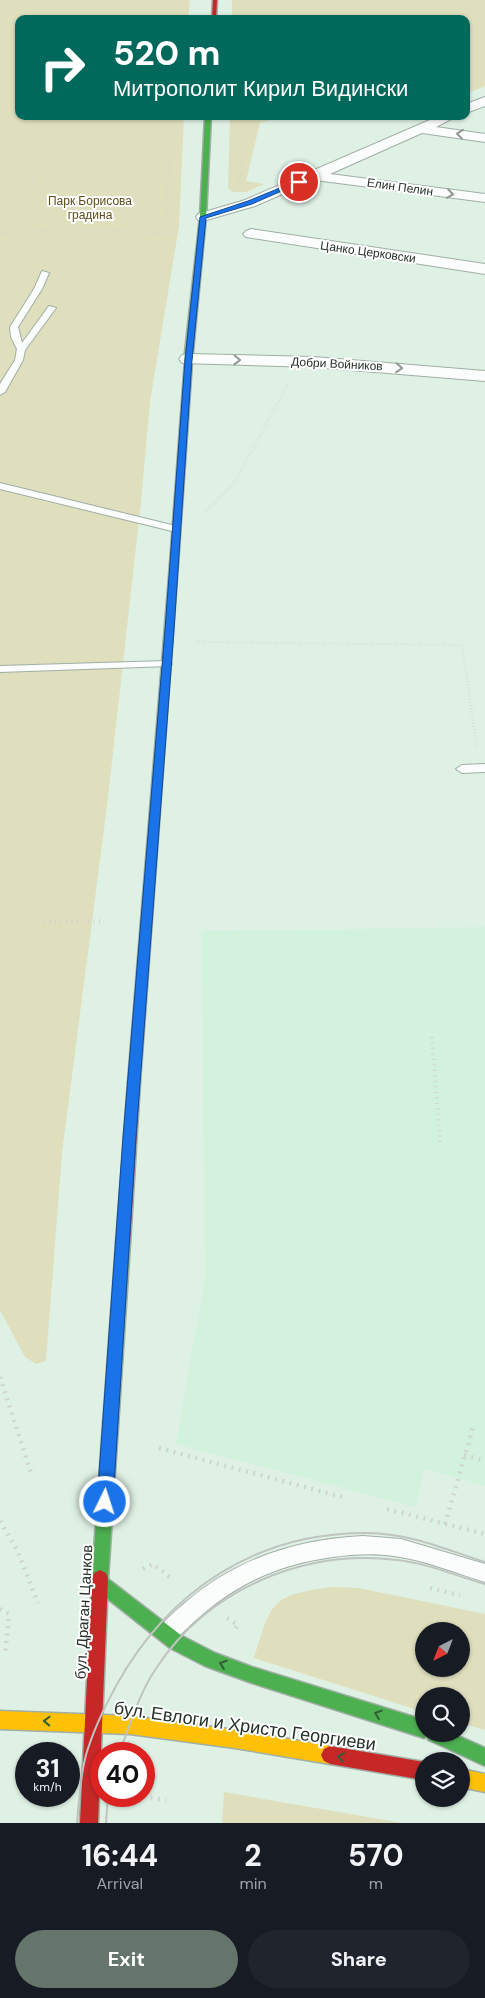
<!DOCTYPE html>
<html lang="en">
<head>
<meta charset="utf-8">
<style>
  body { margin:0; font-family:"DM Sans",sans-serif; background:#20242c; color:#f1f3f6; height:100vh; display:flex; flex-direction:column; font-size:19px; white-space:nowrap }
  * { box-sizing:border-box; margin:0 }
  p { font-size:16px; color:#9ea1a6 }
  .icon { flex:none; width:28px; height:28px; fill:none; stroke:currentColor; stroke-width:2; stroke-linecap:round; stroke-linejoin:round }
  .map { position:relative; height:1823px; overflow:hidden }
  .drawer { display:flex; flex-direction:column; background:#171b24; flex:1 }
  .drawer>* { flex:none }
  .hud { position:absolute; left:15px; top:15px; width:455px; height:105px; border-radius:10px; box-shadow:0 1px 4px #0004; background:#00695c; color:#fff; overflow:hidden }
  .needle { width:32px; rotate:222deg }
  .fabs { position:absolute; left:415px; top:1622px; display:grid; gap:10px }
  .fabs a { display:grid; place-items:center; width:55px; height:55px; border-radius:50%; background:#171b24; box-shadow:0 1px 4px #0004; font-size:25px }
  .speed { position:absolute; left:15px; top:1742px; display:flex; gap:10px; font-size:25px; font-weight:700; text-align:center }
  .speed>* { display:grid; place-content:center; width:65px; height:65px; border-radius:50%; background:#171b24; box-shadow:0 1px 4px #0004; line-height:1 }
  .speed small { font-size:12px; font-weight:400 }
  .speed .limit { border:8px solid #d22; background:#fff; color:#111 }
  .pin { position:absolute; display:grid; place-items:center; width:42px; height:42px; color:#fff; margin:-21px; border:2px solid #fff; border-radius:50%; box-shadow:0 1px 5px #0007 }
  .me { position:absolute; width:55px; margin:-28px; rotate:4deg; stroke-linejoin:round; filter:drop-shadow(0 0 4px #0008) }
  .turn { display:flex; align-items:center; gap:18px; height:105px; padding:0 15px; font-size:22px }
  .turn .icon { width:65px; height:65px; stroke-width:2.5 }
  .turn b { display:block; font-size:35px; line-height:42px }
  .eta { display:flex; justify-content:space-evenly; align-items:center; height:85px; text-align:center }
  .eta b { font-size:30px; font-weight:700; line-height:35px }
  .primary-button { display:flex; gap:10px; margin-top:auto; padding:10px 15px }
  .primary-button a { flex:1; height:58px; border-radius:30px; background:#66756b; color:#fff; font-size:20px; font-weight:700; line-height:58px; text-align:center }
  .primary-button a+a { background:#20242c; color:#f1f3f6 }
  .map>svg:first-child { display:block }
  .built { fill:#d3f2dd }
  .green { fill:#dfdfbd; fill-rule:evenodd }
  .lines { fill:none; stroke-linecap:round; stroke-linejoin:round }
  .lane-casing { stroke:#a0aea5; stroke-width:2 }
  .street-casing { stroke:#a0aea5; stroke-width:2 }
  .fast-casing { stroke:#a0aea5; stroke-width:3 }
  .slow-casing { stroke:#a0aea5; stroke-width:3 }
  .jam-casing { stroke:#a0aea5; stroke-width:3 }
  .path-far4 { stroke:#d0d5d1; stroke-width:1; stroke-dasharray:0.5 2; stroke-linecap:butt }
  .path-far3 { stroke:#d0d5d1; stroke-width:2; stroke-dasharray:0.5 2; stroke-linecap:butt }
  .path-far2 { stroke:#d0d5d1; stroke-width:2.5; stroke-dasharray:0.5 2.5; stroke-linecap:butt }
  .path-far1 { stroke:#d0d5d1; stroke-width:4; stroke-dasharray:1 4.5; stroke-linecap:butt }
  .path { stroke:#d0d5d1; stroke-width:4.5; stroke-dasharray:2 5.5; stroke-linecap:butt }
  .lane { fill:#fafdfb; fill-rule:evenodd }
  .street { fill:#fafdfb; fill-rule:evenodd }
  .fast { fill:#4caf50; fill-rule:evenodd }
  .slow { fill:#ffc107; fill-rule:evenodd }
  .jam { fill:#c62828; fill-rule:evenodd }
  .tram { stroke:#bfc4c0; stroke-width:2 }
  .oneway { stroke:#909892 }
  .oneway2 { stroke:#335e37 }
  .route { fill:#1a73e8; stroke:#114b97 }
  .labels { text-anchor:middle; dominant-baseline:central; stroke-width:4; stroke-linejoin:round; paint-order:stroke }
  .far-street-label { font-size:12px; fill:#253229; stroke:#fff }
  .far-park-label { font-size:12px; fill:#5c4f1c; stroke:#fff }
  .street-label { font-size:15px; fill:#253229; stroke:#fff }
  .near-street-label { font-size:18px; fill:#253229; stroke:#fff }
</style>
</head>
<body>
<div class="map">
<svg width="485" height="1823" viewBox="0 0 485 1823">
  <rect width="100%" height="100%" fill="#dff1e5"/>
  <!-- built -->
  <path class="built" d="M 485,927 L 485,1486 L 425,1469 L 415,1507 L 176,1444 L 205,1276 L 201,931 Z"/>
  <!-- green -->
  <path class="green" d="M 0,0 L 190,0 L 188,19 L 19,19 L 19,116 L 184,116 L 179,226 L 150,402 L 141,502 L 107,806 L 62,1153 L 46,1361 L 36,1364 L 25,1357 L 0,1310 Z
    M 232,0 L 485,0 L 485,86 L 466,94 L 466,19 L 232,19 Z
    M 230,116 L 279,116 L 260,123 L 246,181 L 264,184 L 246,192 L 232,192 L 228,188 Z
    M 333,1587 L 359,1588 L 485,1614 L 485,1730 L 461,1723 L 461,1696 L 424,1696 L 424,1712 L 254,1658 C 272,1601 270,1595 333,1587 ZM 424,1631 L 461,1631 L 461,1669 L 424,1669 Z
    M 224,1792 L 402,1823 L 222,1823 Z"/>
  <g class="lines">
    <defs>
      <path id="lane" d="M 42,271 L 49,273 L 42,289 L 18,327 L 22,343 L 49,306 L 56,308 L 25,350 L 23,360 L 5,392 L 0,395 L 0,384 L 15,360 L 17,349 L 11,337 L 10,327 L 34,289 Z
        M 0,483 L 180,527 L 181,529 L 176,532 L 0,489 Z
        M 166,661 L 170,662 L 172,664 L 170,666 L 0,672 L 0,666 Z
        M 485,764 L 485,772 L 462,773 L 456,769 L 462,765 Z
        M 363,1536 L 401,1539 L 485,1564 L 485,1582 C 455,1573 425,1560 394,1556 C 374,1553 353,1554 333,1557 C 266,1566 222,1592 175,1640 L 168,1643 L 161,1640 L 158,1633 C 163,1620 176,1611 186,1602 C 236,1559 297,1539 363,1536 Z"/>
      <path id="street" d="M 485,97 L 485,106 L 466,113 L 466,104 Z
        M 439,116 L 457,116 L 436,127 L 485,134 L 485,142 L 422,133 L 330,174 L 485,194 L 485,202 L 315,180 L 255,206 L 203,221 L 198,220 L 196,217 L 198,214 L 245,200 Z
        M 251,229 L 485,264 L 485,274 L 246,237 L 243,234 L 246,231 Z
        M 188,354 L 314,357 L 485,371 L 485,381 L 314,367 L 182,363 L 179,359 L 182,355 Z"/>
      <path id="fast" d="M 205,116 L 211,116 L 206,217 L 192,362 L 188,364 L 184,362 L 200,217 Z
        M 174,561 L 178,564 L 140,1082 L 138,1085 L 130,1085 L 128,1082 L 170,564 Z
        M 123,1238 L 128,1239 L 130,1243 L 108,1579 L 182,1636 L 215,1653 L 252,1667 L 424,1720 L 424,1734 L 454,1734 L 485,1748 L 485,1766 L 429,1740 L 427,1736 L 424,1738 L 252,1683 L 205,1666 L 170,1648 L 94,1588 L 92,1578 L 116,1243 L 118,1239 Z"/>
      <path id="slow" d="M 0,1711 L 130,1716 L 235,1730 L 330,1746 L 336,1749 L 339,1755 L 336,1761 L 330,1764 L 235,1748 L 130,1734 L 0,1729 Z
        M 461,1769 L 485,1774 L 485,1792 L 461,1787 Z"/>
      <path id="jam" d="M 213,0 L 217,0 L 216,19 L 212,19 Z
        M 185,360 L 192,362 L 178,564 L 174,567 L 170,564 Z
        M 134,1077 L 138,1079 L 140,1082 L 130,1243 L 128,1247 L 123,1248 L 118,1247 L 116,1243 L 128,1082 L 130,1079 Z
        M 100,1570 L 106,1573 L 108,1578 L 98,1823 L 80,1823 L 92,1578 L 94,1573 Z
        M 330,1746 L 424,1762 L 424,1780 L 330,1764 L 324,1761 L 321,1755 L 324,1749 Z"/>
    </defs>
    <!-- lane casing -->
    <use href="#lane" class="lane-casing"/>
    <!-- street casing -->
    <use href="#street" class="street-casing"/>
    <!-- fast casing -->
    <use href="#fast" class="fast-casing"/>
    <!-- slow casing -->
    <use href="#slow" class="slow-casing"/>
    <!-- jam casing -->
    <use href="#jam" class="jam-casing"/>
    <!-- path-far4 -->
    <path class="path-far4" d="M 65,19 L 77,0
      M 180,19 L 183,0
      M 254,19 L 255,0
      M 0,52 L 5,65 L 0,78
      M 52,157 L 75,128 L 77,116
      M 170,157 L 173,116
      M 242,157 L 247,116"/>
    <!-- path-far3 -->
    <path class="path-far3" d="M 170,156 L 165,213 L 176,229
      M 0,163 L 48,191 L 120,216 L 154,232
      M 238,185 L 242,156
      M 0,197 L 33,182 L 53,156
      M 0,233 L 68,229 L 176,234"/>
    <!-- path-far2 -->
    <path class="path-far2" d="M 205,512 L 235,482 L 288,384
      M 196,642 L 462,645 L 477,747"/>
    <!-- path-far1 -->
    <path class="path-far1" d="M 44,922 L 103,921
      M 432,1037 L 440,1142"/>
    <!-- path -->
    <path class="path" d="M 0,1377 L 32,1476
      M 159,1448 L 342,1497
      M 464,1455 L 485,1461
      M 387,1509 L 485,1534
      M 0,1521 L 18,1552 L 38,1603
      M 445,1524 L 473,1428
      M 143,1569 L 153,1564 L 172,1579
      M 430,1588 L 460,1595
      M 0,1609 L 9,1614 L 5,1656
      M 227,1618 L 238,1625 L 235,1629
      M 143,1797 L 166,1800"/>
    <!-- lane -->
    <use href="#lane" class="lane"/>
    <!-- street -->
    <use href="#street" class="street"/>
    <!-- fast -->
    <use href="#fast" class="fast"/>
    <!-- slow -->
    <use href="#slow" class="slow"/>
    <!-- jam -->
    <use href="#jam" class="jam"/>
    <!-- tram -->
    <path class="tram" d="M 119,1754 C 130,1725 139,1693 157,1667 C 210,1588 304,1549 397,1560 C 427,1563 456,1576 485,1584
      M 77,1823 C 79,1801 80,1777 86,1755 C 93,1731 104,1708 116,1686 C 169,1590 257,1532 368,1533 C 408,1533 447,1550 485,1562
      M 106,1823 L 108,1796"/>
  </g>
  <!-- one-way arrows -->
  <defs><path id="oneway-chevron" d="M-2-3.5L2.5 0L-2 3.5" fill="none" stroke-width="1.6" stroke-linecap="round" stroke-linejoin="round" transform="scale(1.25)"/></defs>
  <g class="oneway">
    <use href="#oneway-chevron" transform="translate(460 134) rotate(-173)"/>
    <use href="#oneway-chevron" transform="translate(450 194) rotate(8)"/>
    <use href="#oneway-chevron" transform="translate(237 360) rotate(1)"/>
    <use href="#oneway-chevron" transform="translate(399 368) rotate(5)"/>
  </g>
  <g class="oneway2">
    <use href="#oneway-chevron" transform="translate(223 1664) rotate(-160)"/>
    <use href="#oneway-chevron" transform="translate(378 1714) rotate(-161)"/>
    <use href="#oneway-chevron" transform="translate(47 1721) rotate(-178)"/>
    <use href="#oneway-chevron" transform="translate(341 1757) rotate(-170)"/>
  </g>
  <!-- route -->
  <path class="route" d="M 297,181 L 302,182 L 252,204 L 206,218 L 192,360 L 174,630 L 136,1137 L 113,1502 L 111,1507 L 105,1509 L 99,1507 L 97,1502 L 123,1137 L 165,630 L 185,360 L 200,217 L 248,201 Z"/>
  <g class="labels">
    <!-- far-street labels -->
    <g class="far-street-label">
      <text transform="translate(400 187) rotate(8)">Елин Пелин</text>
      <text transform="translate(368 252) rotate(8)">Цанко Церковски</text>
      <text transform="translate(337 364) rotate(3)">Добри Войников</text>
    </g>
    <!-- far-park labels -->
    <g class="far-park-label">
      <text x="90" y="201">Парк Борисова<tspan x="90" dy="14">градина</tspan></text>
    </g>
    <!-- street labels -->
    <g class="street-label">
      <text transform="translate(84 1612) rotate(-87)">бул. Драган Цанков</text>
    </g>
    <!-- near-street labels -->
    <g class="near-street-label">
      <text transform="translate(245 1726) rotate(8)">бул. Евлоги и Христо Георгиеви</text>
    </g>
  </g>
</svg>
<div class="fabs">
<a><svg class="needle" viewBox="-14 -14 28 28"><path d="M0-13l5 13h-10z" fill="#e53935"/><path d="M0 13l5-13h-10z" fill="#9ea1a6"/></svg></a>
<a><svg class="icon" aria-label="search" viewBox="0 0 24 24"><circle cx="10" cy="10" r="6"/><path d="M15 15l6 6"/></svg></a>
<a><svg class="icon" aria-label="layers" viewBox="0 0 24 24"><path d="M12 4l9 5-9 5-9-5zM3 14l9 5 9-5"/></svg></a>
</div>
<div class="speed"><div>31<small>km/h</small></div><div class="limit">40</div></div>
<div class="pin" style="left:299px;top:182px;background:#d93025"><svg class="icon" aria-label="arrive" viewBox="0 0 24 24"><path d="M6 21V4h12l-3 4 3 4H6"/></svg></div>
<svg class="me" style="left:105px;top:1502px" viewBox="-20 -20 40 40"><circle r="17" fill="#1a73e8" stroke="#fff" stroke-width="3"/><path d="M0-11L8 9 0 5-8 9z" fill="#fff"/></svg>
<div class="hud">
<div class="turn"><svg class="icon" aria-label="right" viewBox="0 0 24 24"><path d="M7 20v-9h11M14 6l5 5-5 5"/></svg><div><b>520 m</b>Митрополит Кирил Видински</div></div>
</div>
</div>
<section class="drawer">
<div class="eta">
<div><b>16:44</b><p>Arrival</p></div>
<div><b>2</b><p>min</p></div>
<div><b>570</b><p>m</p></div>
</div>
<div class="primary-button"><a>Exit</a><a>Share</a></div>
</section>
</body>
</html>
